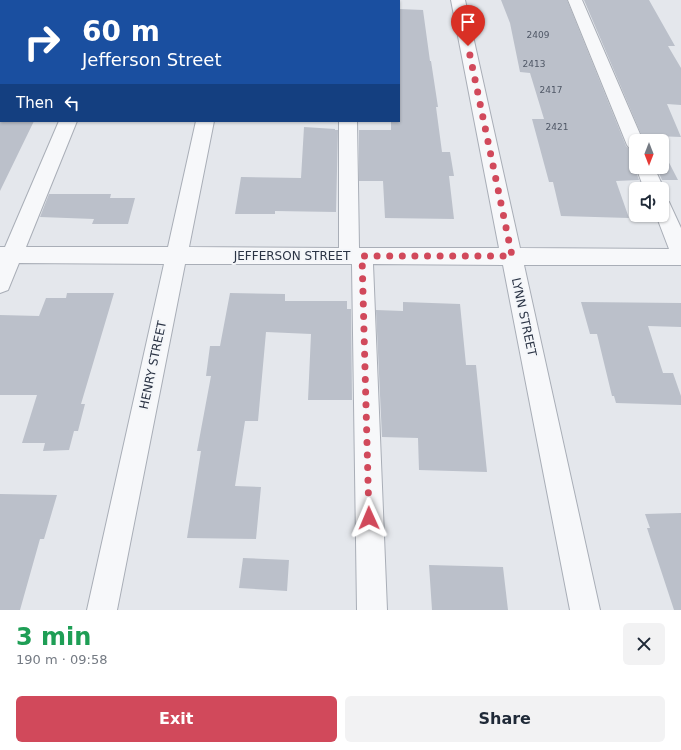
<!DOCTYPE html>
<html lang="en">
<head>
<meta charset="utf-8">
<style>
  body { margin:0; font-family:"DejaVu Sans",sans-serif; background:#f2f2f3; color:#1f2937; height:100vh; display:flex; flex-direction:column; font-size:15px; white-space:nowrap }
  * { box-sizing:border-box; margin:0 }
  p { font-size:13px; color:#747a83 }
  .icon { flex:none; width:22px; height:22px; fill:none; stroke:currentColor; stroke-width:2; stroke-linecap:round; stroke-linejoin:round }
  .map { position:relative; height:610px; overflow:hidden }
  .panel { display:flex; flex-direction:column; background:#fff; flex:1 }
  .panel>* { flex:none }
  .banner { position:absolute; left:0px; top:0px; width:400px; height:122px; box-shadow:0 1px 3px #0004; background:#1a4fa0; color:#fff; overflow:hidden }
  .needle { width:26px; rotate:180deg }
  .controls { position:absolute; left:629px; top:134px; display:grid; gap:8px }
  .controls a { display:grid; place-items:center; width:40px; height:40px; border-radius:6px; background:#fff; box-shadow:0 1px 3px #0004; font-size:20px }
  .pin { position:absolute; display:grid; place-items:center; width:34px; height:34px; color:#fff; margin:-41px -17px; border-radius:50% 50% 50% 0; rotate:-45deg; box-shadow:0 0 4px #0007 }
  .pin .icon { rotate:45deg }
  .me { position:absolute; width:44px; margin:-22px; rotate:359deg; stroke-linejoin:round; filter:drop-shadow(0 0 3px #0008) }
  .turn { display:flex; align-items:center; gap:14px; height:84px; padding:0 16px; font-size:18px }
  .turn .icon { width:52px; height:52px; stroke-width:2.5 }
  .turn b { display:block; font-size:28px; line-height:34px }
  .then { display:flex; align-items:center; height:38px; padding:0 16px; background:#0003; gap:8px; font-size:15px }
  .round { display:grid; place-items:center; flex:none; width:42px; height:42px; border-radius:6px; background:#f2f2f3 }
  .summary { display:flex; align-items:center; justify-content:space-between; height:68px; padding:0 16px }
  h1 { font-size:24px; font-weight:700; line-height:30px; color:#1e9e55 }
  .button { display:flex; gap:8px; margin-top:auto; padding:8px 16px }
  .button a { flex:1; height:46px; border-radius:6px; background:#d1495b; color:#fff; font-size:16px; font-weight:700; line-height:46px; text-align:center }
  .button a+a { background:#f2f2f3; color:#1f2937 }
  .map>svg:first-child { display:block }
  .building { fill:#bbc0ca }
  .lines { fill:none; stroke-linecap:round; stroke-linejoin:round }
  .minor-casing { stroke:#a9aeb7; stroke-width:2 }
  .minor { fill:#f7f8fa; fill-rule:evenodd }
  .route { stroke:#d1495b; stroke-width:7; stroke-dasharray:0 12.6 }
  .labels { text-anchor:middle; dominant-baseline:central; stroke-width:4; stroke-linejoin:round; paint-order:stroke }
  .far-number-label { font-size:9px; fill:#4f5766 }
  .street-label { font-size:12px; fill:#2b3445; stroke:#f4f6f9 }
</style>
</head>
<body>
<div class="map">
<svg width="681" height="610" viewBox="0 0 681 610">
  <rect width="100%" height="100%" fill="#e4e7ec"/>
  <!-- building -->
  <path class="building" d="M 501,0 L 567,0 L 626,146 L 630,150 L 636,152 L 636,166 L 635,168 L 639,180 L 616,181 L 629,218 L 561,216 L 553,182 L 549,182 L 532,119 L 544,119 L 530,73 L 520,72 L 510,23 Z
    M 584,0 L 649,0 L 675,46 L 668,46 L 681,68 L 681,105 L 667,104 L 681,137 L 656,136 L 658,141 L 644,141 Z
    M 399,9 L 423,10 L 430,61 L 431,61 L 438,107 L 436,107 L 442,152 L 450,152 L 454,176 L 449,176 L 454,219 L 385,218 L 383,181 L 359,181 L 359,130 L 391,130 L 391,121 L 399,121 Z
    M 0,121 L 34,121 L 0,191 Z
    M 304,127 L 335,129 L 335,130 L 338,130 L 336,212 L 275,211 L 275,214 L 235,214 L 241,177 L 301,178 Z
    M 662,149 L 678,180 L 662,180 L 656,167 L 662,167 Z
    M 49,194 L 111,194 L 110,198 L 135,198 L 128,224 L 92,224 L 94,219 L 40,217 Z
    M 67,293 L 114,293 L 81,404 L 85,404 L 78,431 L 74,431 L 69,450 L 43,451 L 45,443 L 22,443 L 37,395 L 0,395 L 0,315 L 39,316 L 46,298 L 66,298 Z
    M 230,293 L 285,294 L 285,301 L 347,301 L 347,309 L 351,309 L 352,400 L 308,400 L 311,334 L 266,332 L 258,421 L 245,421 L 235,486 L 261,487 L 256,539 L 187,538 L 201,451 L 197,451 L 211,376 L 206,376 L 210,346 L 220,346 Z
    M 403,302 L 460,304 L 466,365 L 476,365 L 487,472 L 419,470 L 418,438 L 382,437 L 376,310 L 403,311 Z
    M 581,302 L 681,303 L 681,327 L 648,326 L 663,373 L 673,373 L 681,396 L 681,405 L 616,403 L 614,396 L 612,396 L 597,334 L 590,334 Z
    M 0,494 L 57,495 L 44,539 L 40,539 L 20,610 L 0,610 Z
    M 681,513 L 681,610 L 674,610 L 647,528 L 650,528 L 645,514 Z
    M 243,558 L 289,560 L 287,591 L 239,588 Z
    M 429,565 L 503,567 L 508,610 L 432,610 Z"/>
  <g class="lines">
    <defs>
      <path id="minor" d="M 0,0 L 6,1 L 1,1 L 0,10 Z
        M 223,0 L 237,0 L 237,1 L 223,1 Z
        M 340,0 L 354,0 L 354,1 L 340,1 Z
        M 451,0 L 465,0 L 520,248 L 669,249 L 656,215 L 662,215 L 662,200 L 669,202 L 681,228 L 681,265 L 524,265 L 600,610 L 570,610 L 503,265 L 373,264 L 387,610 L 357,610 L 352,264 L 185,264 L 117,610 L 87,610 L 164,264 L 19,263 L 8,290 L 0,293 L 0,247 L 5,247 L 59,121 L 77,121 L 26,247 L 168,247 L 196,121 L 214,121 L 189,247 L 339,248 L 339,121 L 357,121 L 359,248 L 499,248 Z
        M 568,0 L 582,0 L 643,141 L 636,141 L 636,151 L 630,149 L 627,145 Z
        M 636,167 L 654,167 L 664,189 L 662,192 L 662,189 L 644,189 Z"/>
    </defs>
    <!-- minor casing -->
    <use href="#minor" class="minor-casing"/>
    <!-- minor -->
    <use href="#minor" class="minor"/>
  </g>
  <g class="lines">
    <!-- route -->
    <path class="route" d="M 369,518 L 362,256 L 512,256 L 468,46"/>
  </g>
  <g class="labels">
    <!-- far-number labels -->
    <g class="far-number-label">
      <text x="538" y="35">2409</text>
      <text x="534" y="64">2413</text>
      <text x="551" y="90">2417</text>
      <text x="557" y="127">2421</text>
    </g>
    <!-- street labels -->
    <g class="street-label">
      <text x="292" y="256">JEFFERSON STREET</text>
      <text transform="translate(524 317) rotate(78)">LYNN STREET</text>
      <text transform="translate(153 365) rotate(-78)">HENRY STREET</text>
    </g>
  </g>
</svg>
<div class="controls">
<a><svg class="needle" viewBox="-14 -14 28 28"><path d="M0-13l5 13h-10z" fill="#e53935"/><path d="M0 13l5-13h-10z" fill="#747a83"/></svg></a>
<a><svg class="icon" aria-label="sound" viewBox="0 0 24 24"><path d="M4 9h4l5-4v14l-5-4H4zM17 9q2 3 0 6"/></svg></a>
</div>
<div class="pin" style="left:468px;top:46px;background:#d93025"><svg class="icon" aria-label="arrive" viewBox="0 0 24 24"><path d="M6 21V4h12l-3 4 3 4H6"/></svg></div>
<svg class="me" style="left:369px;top:518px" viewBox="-20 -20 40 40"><path d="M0-17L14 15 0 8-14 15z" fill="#d1495b" stroke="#fff" stroke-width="4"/></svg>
<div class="banner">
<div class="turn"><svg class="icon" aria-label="right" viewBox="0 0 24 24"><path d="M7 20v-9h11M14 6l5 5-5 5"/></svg><div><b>60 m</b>Jefferson Street</div></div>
<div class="then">Then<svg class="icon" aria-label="left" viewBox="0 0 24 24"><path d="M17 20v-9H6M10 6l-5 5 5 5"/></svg></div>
</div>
</div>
<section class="panel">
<div class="summary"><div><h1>3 min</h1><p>190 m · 09:58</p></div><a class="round"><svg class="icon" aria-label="close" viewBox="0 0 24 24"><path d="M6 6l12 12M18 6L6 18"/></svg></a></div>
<div class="button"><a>Exit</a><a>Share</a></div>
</section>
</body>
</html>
